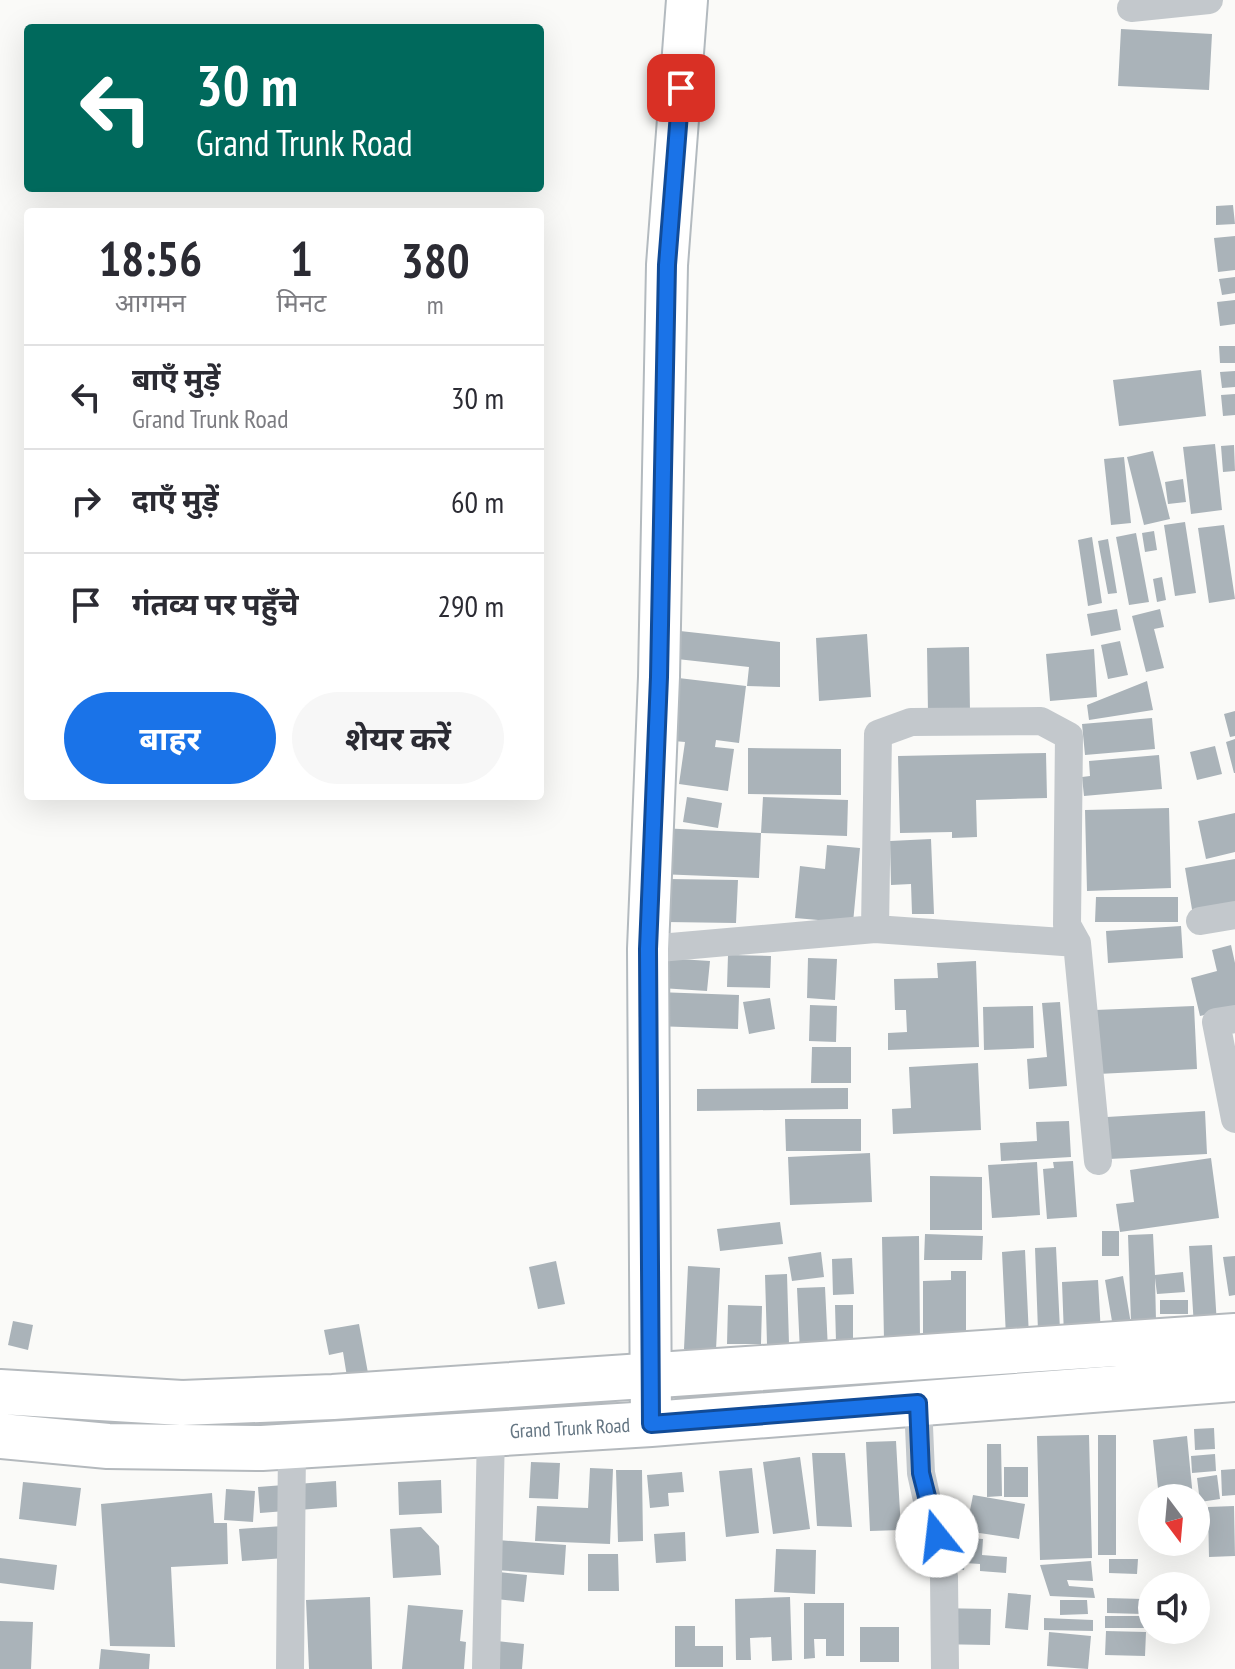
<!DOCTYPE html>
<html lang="hi">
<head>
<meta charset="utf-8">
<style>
  body { margin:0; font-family:"PT Sans Narrow","Noto Sans Devanagari",sans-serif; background:#f7f7f7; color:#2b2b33; height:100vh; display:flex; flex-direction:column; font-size:30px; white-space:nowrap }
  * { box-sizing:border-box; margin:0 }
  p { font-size:26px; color:#7c7c81 }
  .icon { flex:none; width:44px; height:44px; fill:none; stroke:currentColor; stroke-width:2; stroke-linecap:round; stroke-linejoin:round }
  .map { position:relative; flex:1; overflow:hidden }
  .sheet { position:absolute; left:24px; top:208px; width:520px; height:592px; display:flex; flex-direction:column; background:#fff; border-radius:8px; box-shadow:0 8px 32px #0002 }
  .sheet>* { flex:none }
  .banner { position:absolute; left:24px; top:24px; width:520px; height:168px; border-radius:8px; box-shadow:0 8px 32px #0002; background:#00695c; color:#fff; overflow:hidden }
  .needle { width:52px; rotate:164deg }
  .fabs { position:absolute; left:1138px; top:1484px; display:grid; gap:16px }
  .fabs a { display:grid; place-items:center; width:72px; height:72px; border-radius:50%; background:#fff; box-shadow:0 8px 32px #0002; font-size:40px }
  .pin { position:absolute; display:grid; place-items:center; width:68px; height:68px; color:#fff; margin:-34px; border-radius:16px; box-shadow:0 4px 12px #0006 }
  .me { position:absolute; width:88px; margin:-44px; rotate:344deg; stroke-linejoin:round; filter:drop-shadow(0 0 6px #0008) }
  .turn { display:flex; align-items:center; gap:28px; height:168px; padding:0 40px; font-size:36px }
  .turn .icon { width:104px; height:104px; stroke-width:2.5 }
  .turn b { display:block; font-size:56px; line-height:68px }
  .eta { display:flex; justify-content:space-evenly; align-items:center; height:136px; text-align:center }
  .eta b { font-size:48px; font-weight:700; line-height:56px }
  .action { display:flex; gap:16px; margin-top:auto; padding:16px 40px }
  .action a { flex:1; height:92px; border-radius:48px; background:#1a73e8; color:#fff; font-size:32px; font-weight:700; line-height:92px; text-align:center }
  .action a+a { background:#f7f7f7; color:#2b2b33 }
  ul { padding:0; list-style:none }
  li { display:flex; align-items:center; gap:24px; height:104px; padding:0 40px; border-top:2px solid #e1e1e2 }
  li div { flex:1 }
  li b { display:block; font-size:30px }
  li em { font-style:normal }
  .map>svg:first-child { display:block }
  .building { fill:#aab3b9 }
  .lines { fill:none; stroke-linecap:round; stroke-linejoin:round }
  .secondary-casing { stroke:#b3babf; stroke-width:44 }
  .highway-casing { stroke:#b4b9bd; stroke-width:48 }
  .street { stroke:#c3c8cc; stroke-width:28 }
  .secondary { stroke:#fff; stroke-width:40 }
  .highway { stroke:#fff; stroke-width:44 }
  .route-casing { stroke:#114b97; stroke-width:20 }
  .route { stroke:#1a73e8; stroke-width:14 }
  .labels { text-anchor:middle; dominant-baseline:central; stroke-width:8; stroke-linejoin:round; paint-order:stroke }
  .street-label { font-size:20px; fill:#657683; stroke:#fff }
</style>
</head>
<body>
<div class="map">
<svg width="1235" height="1669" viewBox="0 0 1235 1669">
  <rect width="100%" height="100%" fill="#fafaf8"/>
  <!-- building -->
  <path class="building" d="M 1121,29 L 1212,34 L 1209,90 L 1118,86 Z
    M 1233,205 L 1235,224 L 1216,225 L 1216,206 Z
    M 1235,236 L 1235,270 L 1218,272 L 1214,238 Z
    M 1235,277 L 1235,293 L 1222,295 L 1219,279 Z
    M 1235,300 L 1235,324 L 1220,326 L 1217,302 Z
    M 1219,346 L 1235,346 L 1235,363 L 1220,363 Z
    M 1201,370 L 1206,416 L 1119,426 L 1113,380 Z
    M 1235,371 L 1235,387 L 1222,388 L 1220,372 Z
    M 1235,394 L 1235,415 L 1223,416 L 1221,395 Z
    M 1215,444 L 1222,510 L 1191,514 L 1183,447 Z
    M 1234,445 L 1235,471 L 1223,472 L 1221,446 Z
    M 1153,451 L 1170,519 L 1144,525 L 1127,457 Z
    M 1124,457 L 1131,523 L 1111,525 L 1104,459 Z
    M 1183,479 L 1186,502 L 1168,504 L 1165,482 Z
    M 1185,522 L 1196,593 L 1175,596 L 1164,525 Z
    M 1224,525 L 1235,599 L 1209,603 L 1198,528 Z
    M 1154,531 L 1157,550 L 1145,552 L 1142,533 Z
    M 1136,533 L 1149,602 L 1129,605 L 1116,537 Z
    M 1092,537 L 1102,603 L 1088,606 L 1078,540 Z
    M 1108,539 L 1117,593 L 1108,594 L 1098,541 Z
    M 1162,577 L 1166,600 L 1157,602 L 1153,579 Z
    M 1117,609 L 1121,630 L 1091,636 L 1087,614 Z
    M 1160,609 L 1164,627 L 1154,629 L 1164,668 L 1146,672 L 1132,616 Z
    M 680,631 L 780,642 L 780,687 L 747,686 L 749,667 L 677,659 Z
    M 867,634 L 871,697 L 819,701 L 816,638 Z
    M 1120,641 L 1128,675 L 1108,679 L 1101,645 Z
    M 969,647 L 970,712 L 928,713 L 927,648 Z
    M 1094,649 L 1097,697 L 1050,701 L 1046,654 Z
    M 670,677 L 746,686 L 739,743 L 716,740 L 715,747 L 734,749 L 728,791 L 679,784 L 685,742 L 662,740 Z
    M 1147,681 L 1153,710 L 1089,720 L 1087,705 Z
    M 1235,711 L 1235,736 L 1230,737 L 1224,714 Z
    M 1152,718 L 1155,749 L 1085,755 L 1082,724 Z
    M 1235,739 L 1235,773 L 1234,773 L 1226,742 Z
    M 1215,746 L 1222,774 L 1197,780 L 1190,752 Z
    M 748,748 L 841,749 L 841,795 L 748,794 Z
    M 1046,753 L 1047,798 L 976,800 L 977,837 L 952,838 L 952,832 L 900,833 L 898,756 Z
    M 1159,755 L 1162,789 L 1084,796 L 1082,777 L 1090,776 L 1089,761 Z
    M 687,797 L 722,803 L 718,828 L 683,822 Z
    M 763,797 L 848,800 L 847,836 L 761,833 L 759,878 L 658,874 L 660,828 L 761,833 Z
    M 1169,808 L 1171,888 L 1087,891 L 1085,810 Z
    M 1235,813 L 1235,852 L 1206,859 L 1198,821 Z
    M 931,839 L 934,914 L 912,914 L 911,884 L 891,885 L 890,841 Z
    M 827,845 L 860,848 L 853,923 L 795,918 L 800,866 L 825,869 Z
    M 1235,859 L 1235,926 L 1196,933 L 1185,868 Z
    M 668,879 L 738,880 L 736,923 L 667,922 Z
    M 1096,897 L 1178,897 L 1178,922 L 1095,922 Z
    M 1181,926 L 1183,958 L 1108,963 L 1106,931 Z
    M 1231,945 L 1235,963 L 1235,1008 L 1200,1016 L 1191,978 L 1217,971 L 1212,950 Z
    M 728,955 L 771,956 L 770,988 L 727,987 Z
    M 663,958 L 710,961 L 707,991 L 661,988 Z
    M 808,958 L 837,959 L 835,1000 L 807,998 Z
    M 976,961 L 979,1047 L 888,1050 L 888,1033 L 907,1032 L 906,1010 L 895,1010 L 894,979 L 938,978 L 937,963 Z
    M 657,992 L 739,995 L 738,1029 L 655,1026 Z
    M 770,998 L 775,1029 L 749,1034 L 743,1002 Z
    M 1060,1002 L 1067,1086 L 1029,1089 L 1027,1059 L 1047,1057 L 1042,1003 Z
    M 810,1005 L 837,1006 L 836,1042 L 809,1041 Z
    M 1033,1006 L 1034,1048 L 984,1050 L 983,1007 Z
    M 1194,1006 L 1197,1069 L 1098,1074 L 1095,1010 Z
    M 812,1047 L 851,1047 L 851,1083 L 811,1083 Z
    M 978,1063 L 981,1130 L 893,1134 L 892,1109 L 911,1108 L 909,1067 Z
    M 848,1088 L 848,1109 L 697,1111 L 697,1089 Z
    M 1205,1111 L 1207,1154 L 1109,1159 L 1107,1117 Z
    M 785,1119 L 861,1119 L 861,1151 L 786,1151 Z
    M 1069,1121 L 1071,1157 L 1001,1161 L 1000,1143 L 1037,1141 L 1036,1122 Z
    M 870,1153 L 872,1202 L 790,1205 L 788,1157 Z
    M 1211,1158 L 1219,1218 L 1120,1232 L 1116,1204 L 1134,1202 L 1130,1170 Z
    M 1073,1161 L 1077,1217 L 1047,1219 L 1043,1169 L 1054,1168 L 1053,1162 Z
    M 1037,1162 L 1040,1215 L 992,1218 L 988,1165 Z
    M 930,1176 L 982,1177 L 982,1230 L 930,1230 Z
    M 780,1222 L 783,1244 L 720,1251 L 717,1229 Z
    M 1102,1231 L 1119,1231 L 1119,1256 L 1102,1256 Z
    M 925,1234 L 983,1236 L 982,1260 L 924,1260 Z
    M 1153,1234 L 1155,1275 L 1183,1272 L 1185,1292 L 1157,1294 L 1155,1278 L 1156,1321 L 1131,1322 L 1128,1235 Z
    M 919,1236 L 920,1339 L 884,1340 L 882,1237 Z
    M 1212,1245 L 1217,1325 L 1194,1327 L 1189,1246 Z
    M 1056,1247 L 1060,1330 L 1038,1331 L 1035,1248 Z
    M 1025,1250 L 1029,1337 L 1006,1337 L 1002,1252 Z
    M 821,1252 L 824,1277 L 792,1281 L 788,1257 Z
    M 1235,1256 L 1235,1295 L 1229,1296 L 1223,1257 Z
    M 852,1258 L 854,1294 L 833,1295 L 832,1259 Z
    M 556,1261 L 565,1304 L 538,1309 L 529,1267 Z
    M 688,1266 L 720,1268 L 716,1350 L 684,1349 Z
    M 951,1271 L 966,1271 L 966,1336 L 923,1336 L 923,1281 L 951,1280 Z
    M 787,1274 L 789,1344 L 767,1344 L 765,1275 Z
    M 1123,1276 L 1131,1324 L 1113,1327 L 1105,1280 Z
    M 1098,1280 L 1101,1334 L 1064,1336 L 1062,1282 Z
    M 825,1287 L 828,1350 L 800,1352 L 797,1288 Z
    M 1160,1300 L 1188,1300 L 1188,1314 L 1160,1314 Z
    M 728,1305 L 762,1306 L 761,1344 L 727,1344 Z
    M 835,1305 L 853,1305 L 853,1342 L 836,1342 Z
    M 13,1321 L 33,1325 L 28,1350 L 8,1345 Z
    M 359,1324 L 368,1373 L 347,1377 L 343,1352 L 329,1355 L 324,1330 Z
    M 1214,1428 L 1215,1449 L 1195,1450 L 1194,1429 Z
    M 1089,1435 L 1092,1558 L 1040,1560 L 1037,1436 Z
    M 1098,1435 L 1116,1435 L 1116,1555 L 1098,1555 Z
    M 1187,1436 L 1193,1498 L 1159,1498 L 1153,1440 Z
    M 896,1441 L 901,1530 L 870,1531 L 866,1442 Z
    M 987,1444 L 1001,1444 L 1002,1496 L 987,1497 Z
    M 812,1453 L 845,1453 L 852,1527 L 817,1526 Z
    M 1215,1454 L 1216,1471 L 1192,1473 L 1191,1456 Z
    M 800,1457 L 810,1529 L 773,1534 L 763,1462 Z
    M 531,1462 L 560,1463 L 558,1499 L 529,1498 Z
    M 1004,1467 L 1028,1467 L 1028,1497 L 1004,1497 Z
    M 590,1468 L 613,1469 L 610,1544 L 535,1541 L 537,1506 L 588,1508 Z
    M 752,1468 L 759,1533 L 726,1537 L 719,1471 Z
    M 1235,1469 L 1235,1495 L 1222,1496 L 1221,1470 Z
    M 616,1470 L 642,1470 L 643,1541 L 618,1542 Z
    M 682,1472 L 684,1492 L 668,1493 L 669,1506 L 650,1508 L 647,1475 Z
    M 1217,1475 L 1220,1499 L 1200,1502 L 1197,1478 Z
    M 441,1480 L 442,1513 L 399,1515 L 398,1482 Z
    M 336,1481 L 337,1507 L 260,1513 L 258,1487 Z
    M 23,1482 L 81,1488 L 76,1526 L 19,1519 Z
    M 226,1489 L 255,1491 L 253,1522 L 224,1520 Z
    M 212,1493 L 214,1523 L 227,1523 L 228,1564 L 171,1567 L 175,1647 L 110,1646 L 101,1504 Z
    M 973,1495 L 1025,1504 L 1019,1539 L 966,1531 Z
    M 1234,1506 L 1235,1556 L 1209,1557 L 1208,1507 Z
    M 283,1526 L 285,1558 L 242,1561 L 239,1529 Z
    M 421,1527 L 439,1546 L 441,1575 L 393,1578 L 390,1529 Z
    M 685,1532 L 686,1561 L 656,1563 L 654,1534 Z
    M 951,1537 L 983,1539 L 982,1555 L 1007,1557 L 1006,1573 L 980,1571 L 980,1564 L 965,1563 L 964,1570 L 933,1568 L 949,1552 Z
    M 498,1540 L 566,1545 L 564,1575 L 495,1570 Z
    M 776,1549 L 816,1550 L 815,1594 L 774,1592 Z
    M 588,1554 L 618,1554 L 619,1591 L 588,1591 Z
    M 0,1558 L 57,1565 L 54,1590 L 0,1583 Z
    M 1109,1559 L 1138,1559 L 1137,1574 L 1109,1573 Z
    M 1091,1561 L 1093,1581 L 1067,1580 L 1069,1586 L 1093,1588 L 1095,1598 L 1050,1596 L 1040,1565 Z
    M 499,1572 L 527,1575 L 524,1602 L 496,1599 Z
    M 1008,1593 L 1031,1595 L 1028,1630 L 1005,1628 Z
    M 370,1597 L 372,1669 L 309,1669 L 306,1600 Z
    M 790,1597 L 792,1660 L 772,1661 L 771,1637 L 750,1638 L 751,1660 L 736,1660 L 735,1599 Z
    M 1107,1598 L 1143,1599 L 1143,1614 L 1107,1613 Z
    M 1060,1600 L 1087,1600 L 1088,1614 L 1060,1615 Z
    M 804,1603 L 844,1603 L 844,1656 L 826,1656 L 826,1639 L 814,1639 L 815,1658 L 804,1659 Z
    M 408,1605 L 463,1610 L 460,1641 L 466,1642 L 464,1669 L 402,1669 Z
    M 935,1608 L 991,1609 L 990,1645 L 933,1644 Z
    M 1105,1616 L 1144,1616 L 1144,1628 L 1105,1628 Z
    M 1044,1618 L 1093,1620 L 1093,1631 L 1044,1630 Z
    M 0,1621 L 33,1622 L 31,1669 L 0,1669 Z
    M 675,1626 L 695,1626 L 695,1646 L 723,1646 L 723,1667 L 675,1667 Z
    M 860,1627 L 899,1627 L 899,1662 L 860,1662 Z
    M 1106,1631 L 1146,1632 L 1145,1656 L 1105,1655 Z
    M 1049,1632 L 1091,1636 L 1088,1669 L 1047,1666 Z
    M 497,1641 L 524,1644 L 522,1669 L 494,1669 Z
    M 101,1649 L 150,1654 L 149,1669 L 99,1669 Z"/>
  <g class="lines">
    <defs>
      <path id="secondary" d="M 651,1424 L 648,949 L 659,677 L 667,265 L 687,0"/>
      <path id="highway" d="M 0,1392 L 182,1403 L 333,1397 L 1235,1336
        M 0,1436 L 108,1446 L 262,1448 L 651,1424 L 1235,1379"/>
    </defs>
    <!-- secondary casing -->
    <use href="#secondary" class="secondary-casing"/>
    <!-- highway casing -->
    <use href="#highway" class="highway-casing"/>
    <!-- street -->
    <path class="street" d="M 1131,8 L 1209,0
      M 1200,921 L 1235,915
      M 875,929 L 1077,943
      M 648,949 L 875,929 L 878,734 L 911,722 L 1041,721 L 1069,736 L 1067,925 L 1077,943 L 1098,1161
      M 1235,1019 L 1216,1022 L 1235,1119
      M 918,1403 L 921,1473 L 944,1577 L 945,1669
      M 290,1669 L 292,1445
      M 486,1669 L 491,1431"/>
    <!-- secondary -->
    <use href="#secondary" class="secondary"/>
    <!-- highway -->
    <use href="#highway" class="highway"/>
  </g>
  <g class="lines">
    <defs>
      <path id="route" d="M 681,88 L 667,265 L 659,677 L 648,949 L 651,1424 L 918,1403 L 921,1473 L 937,1536"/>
    </defs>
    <!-- route casing -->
    <use href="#route" class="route-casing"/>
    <!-- route -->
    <use href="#route" class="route"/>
  </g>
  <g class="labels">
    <!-- street labels -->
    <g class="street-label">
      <text transform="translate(570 1428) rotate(-3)">Grand Trunk Road</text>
    </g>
  </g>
</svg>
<div class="fabs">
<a><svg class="needle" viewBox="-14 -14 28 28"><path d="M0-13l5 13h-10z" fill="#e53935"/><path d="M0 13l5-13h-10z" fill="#7c7c81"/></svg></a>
<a><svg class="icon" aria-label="sound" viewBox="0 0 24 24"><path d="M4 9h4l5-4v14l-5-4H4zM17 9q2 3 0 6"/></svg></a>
</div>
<div class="pin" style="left:681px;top:88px;background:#d93025"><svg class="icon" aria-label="arrive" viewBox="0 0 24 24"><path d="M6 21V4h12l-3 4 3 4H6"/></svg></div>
<svg class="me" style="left:937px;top:1536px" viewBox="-20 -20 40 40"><circle r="19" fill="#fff"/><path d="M0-13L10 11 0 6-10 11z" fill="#1a73e8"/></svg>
<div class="banner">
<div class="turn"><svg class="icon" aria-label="left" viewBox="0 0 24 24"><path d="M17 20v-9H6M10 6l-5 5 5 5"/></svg><div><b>30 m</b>Grand Trunk Road</div></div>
</div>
<section class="sheet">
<div class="eta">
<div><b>18:56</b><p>आगमन</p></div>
<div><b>1</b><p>मिनट</p></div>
<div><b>380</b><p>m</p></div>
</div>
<ul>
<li><svg class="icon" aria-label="left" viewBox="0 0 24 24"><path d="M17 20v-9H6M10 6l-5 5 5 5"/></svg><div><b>बाएँ मुड़ें</b><p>Grand Trunk Road</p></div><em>30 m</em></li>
<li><svg class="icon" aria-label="right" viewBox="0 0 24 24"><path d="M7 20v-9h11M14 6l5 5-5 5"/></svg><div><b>दाएँ मुड़ें</b></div><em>60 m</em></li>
<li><svg class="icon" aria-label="arrive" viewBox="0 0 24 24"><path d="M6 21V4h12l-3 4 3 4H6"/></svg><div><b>गंतव्य पर पहुँचे</b></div><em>290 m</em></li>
</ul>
<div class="action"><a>बाहर</a><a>शेयर करें</a></div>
</section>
</div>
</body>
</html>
